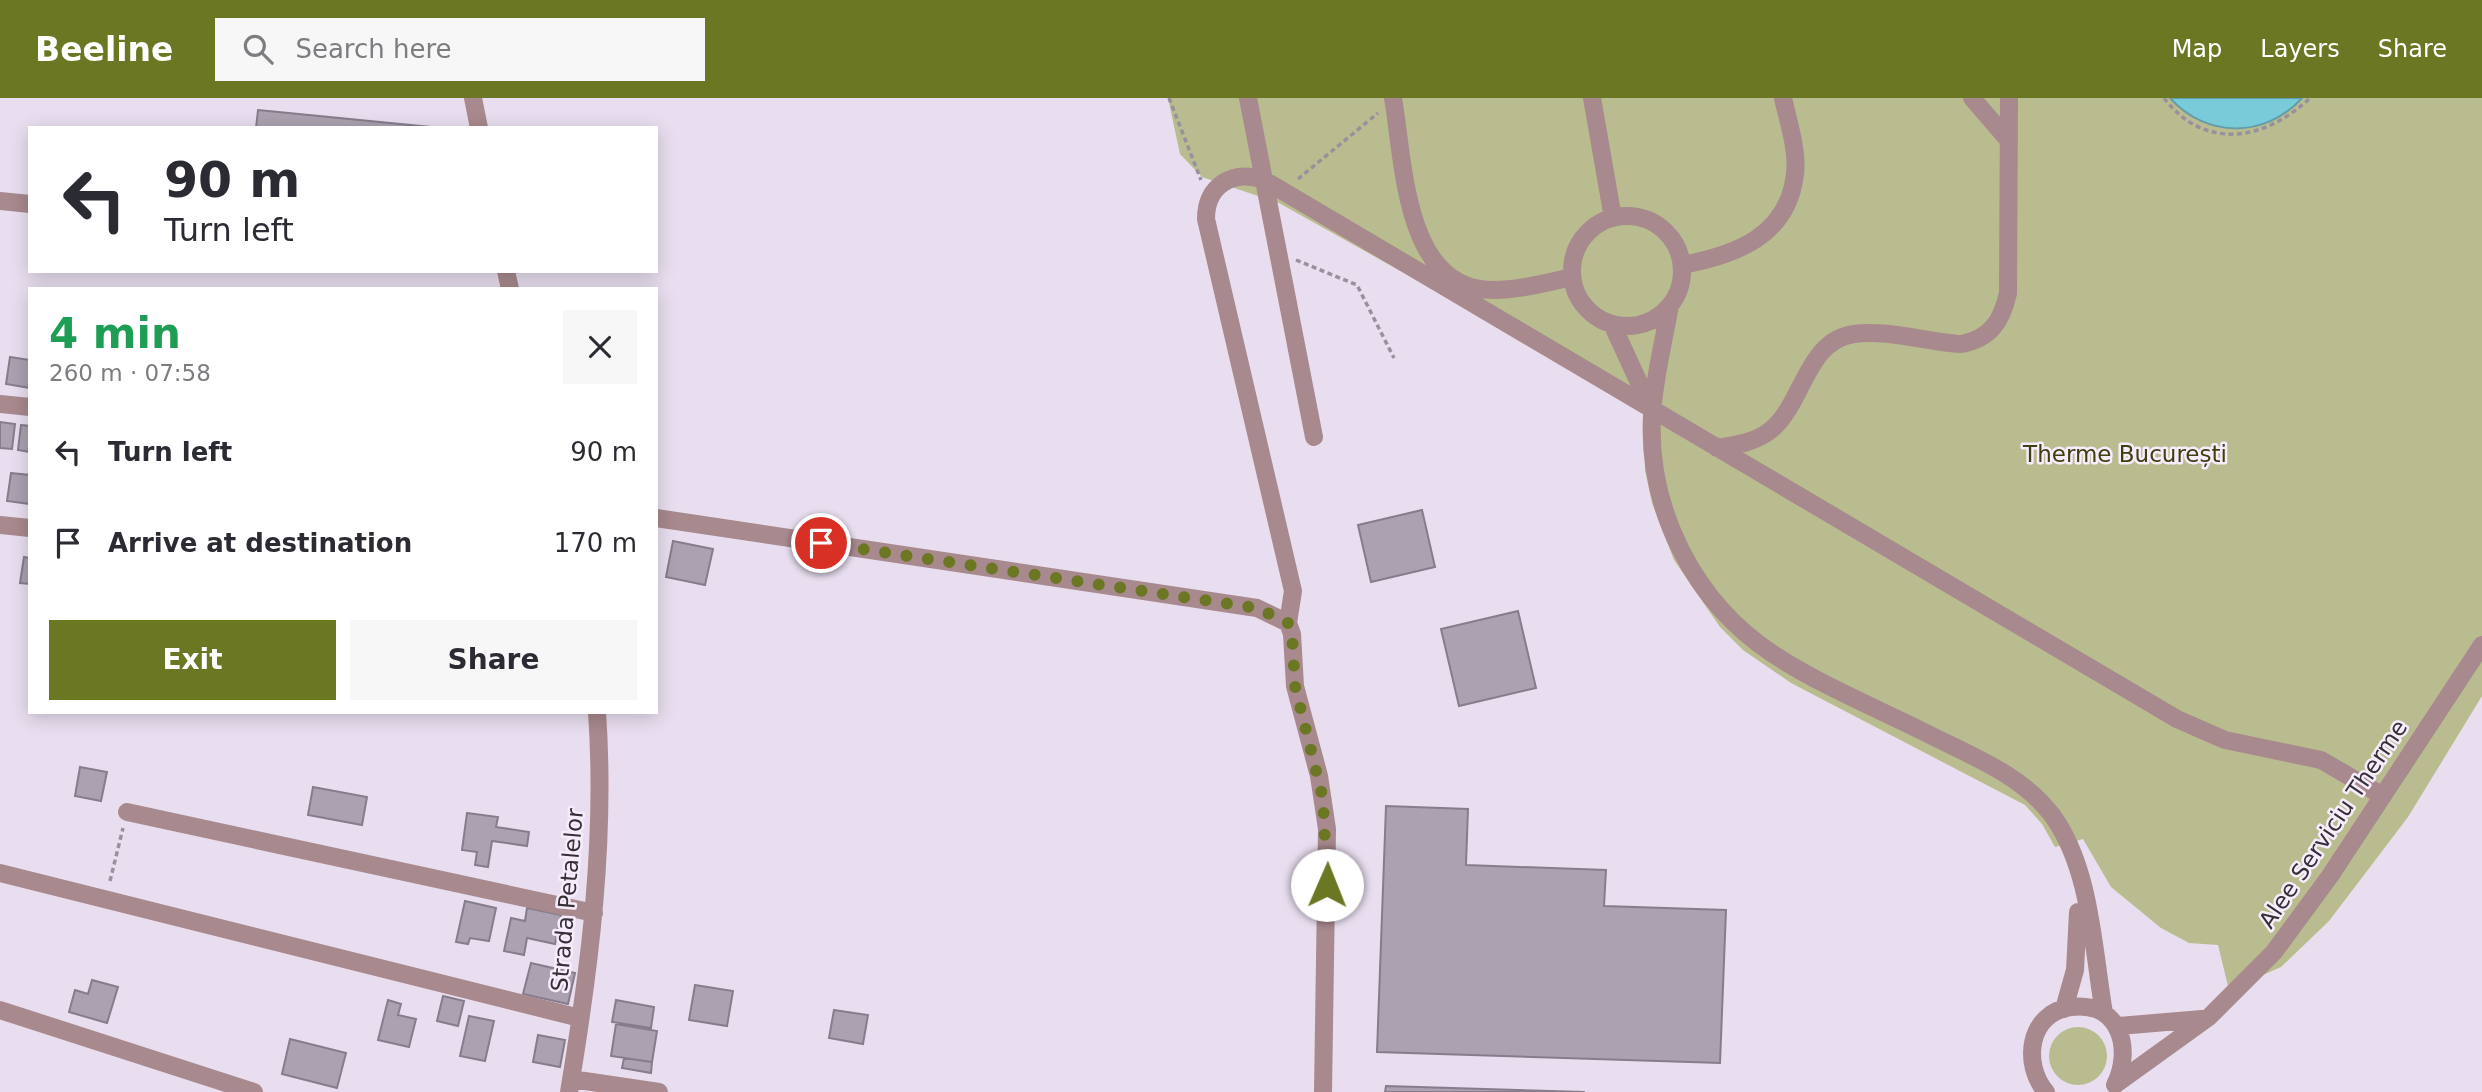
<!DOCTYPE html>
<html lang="en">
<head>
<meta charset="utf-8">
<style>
  body { margin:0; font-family:"DejaVu Sans",sans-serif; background:#f7f7f7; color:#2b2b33; height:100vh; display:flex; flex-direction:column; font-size:26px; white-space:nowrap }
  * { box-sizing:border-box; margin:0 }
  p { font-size:23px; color:#7c7c81 }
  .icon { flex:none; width:38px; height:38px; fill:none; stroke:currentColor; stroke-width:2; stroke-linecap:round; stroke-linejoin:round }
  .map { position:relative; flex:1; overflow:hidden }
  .drawer { position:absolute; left:28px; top:189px; width:630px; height:427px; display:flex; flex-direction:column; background:#fff; border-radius:0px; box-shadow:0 4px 18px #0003 }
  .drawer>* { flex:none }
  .banner { position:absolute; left:28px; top:28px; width:630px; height:147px; border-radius:0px; box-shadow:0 4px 18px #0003; background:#fff; color:#2b2b33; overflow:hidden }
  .pin { position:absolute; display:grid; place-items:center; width:60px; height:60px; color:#fff; margin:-30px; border:4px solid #fff; border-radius:50%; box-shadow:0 2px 7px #0007 }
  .me { position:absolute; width:77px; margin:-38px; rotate:1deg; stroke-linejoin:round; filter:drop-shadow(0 0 5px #0008) }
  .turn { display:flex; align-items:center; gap:24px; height:147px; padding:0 21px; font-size:32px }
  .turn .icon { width:91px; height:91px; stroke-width:2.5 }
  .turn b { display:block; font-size:49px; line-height:60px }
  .round { display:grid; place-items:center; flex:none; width:74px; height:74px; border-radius:0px; background:#f7f7f7 }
  .overview { display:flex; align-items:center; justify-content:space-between; height:119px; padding:0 21px }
  h1 { font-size:42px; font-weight:700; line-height:52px; color:#1e9e55 }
  .action { display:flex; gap:14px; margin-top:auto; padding:14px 21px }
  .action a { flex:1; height:80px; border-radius:0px; background:#6c7723; color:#fff; font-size:28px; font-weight:700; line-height:80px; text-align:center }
  .action a+a { background:#f7f7f7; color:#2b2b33 }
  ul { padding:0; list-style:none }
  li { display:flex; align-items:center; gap:21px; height:91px; padding:0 21px }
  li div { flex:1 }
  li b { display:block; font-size:26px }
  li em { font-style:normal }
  header { display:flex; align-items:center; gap:42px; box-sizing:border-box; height:98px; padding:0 35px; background:#6c7723; color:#fff }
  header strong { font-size:33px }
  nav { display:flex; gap:38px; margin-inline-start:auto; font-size:24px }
  .search { width:490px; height:63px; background:#f7f7f7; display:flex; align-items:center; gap:18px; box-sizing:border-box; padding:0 24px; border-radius:0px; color:#7c7c81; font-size:26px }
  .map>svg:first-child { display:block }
  .green { fill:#b9bc8e }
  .water { fill:#79cbda; stroke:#649ca9; stroke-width:2 }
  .building { fill:#aba1b0; stroke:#867d8c; stroke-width:2 }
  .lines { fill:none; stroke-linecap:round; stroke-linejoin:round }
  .path { stroke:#98919d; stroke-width:3.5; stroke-dasharray:5 3.5; stroke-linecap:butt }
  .minor { stroke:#a8898d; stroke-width:18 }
  .route { stroke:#6c7723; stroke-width:12; stroke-dasharray:0 21.6 }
  .labels { text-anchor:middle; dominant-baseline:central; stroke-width:5; stroke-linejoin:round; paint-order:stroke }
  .park-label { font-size:23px; fill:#3d3f0e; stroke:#f6ecfc }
  .street-label { font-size:23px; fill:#343036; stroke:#f6ecfc }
</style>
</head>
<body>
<header>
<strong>Beeline</strong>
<div class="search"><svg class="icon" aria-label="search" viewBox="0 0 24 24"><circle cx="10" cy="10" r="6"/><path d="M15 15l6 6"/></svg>Search here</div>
<nav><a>Map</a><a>Layers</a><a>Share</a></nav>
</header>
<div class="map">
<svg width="2482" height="994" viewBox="0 0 2482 994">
  <rect width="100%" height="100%" fill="#e8deef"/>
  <!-- green -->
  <path class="green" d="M 1168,0 L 2482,0 L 2482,598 L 2408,719 L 2329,823 L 2281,869 L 2229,892 L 2218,847 L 2189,845 L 2161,830 L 2111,789 L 2083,741 L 2055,749 L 2042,726 L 2025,707 L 1791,585 L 1743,552 L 1720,529 L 1674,462 L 1652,405 L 1645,372 L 1644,332 L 1652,314 L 1279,105 L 1202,79 L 1180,56 Z
    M2049 958a29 29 0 1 1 58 0a29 29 0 1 1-58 0Z"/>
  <!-- water -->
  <path class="water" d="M 2170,0 L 2302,0 C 2265,41 2206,40 2170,0 Z"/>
  <!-- building -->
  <path class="building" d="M 258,12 L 430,29 L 430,30 L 256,30 Z
    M 10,259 L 30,262 L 30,290 L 6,286 Z
    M 0,324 L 15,326 L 12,351 L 0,350 Z
    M 21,327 L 30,328 L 30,354 L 18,352 Z
    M 11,375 L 30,377 L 30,406 L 7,403 Z
    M 1422,412 L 1435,469 L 1371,484 L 1358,427 Z
    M 673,443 L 713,451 L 705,487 L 666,479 Z
    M 24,459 L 30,460 L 30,486 L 20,485 Z
    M 1518,513 L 1536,590 L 1459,608 L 1441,531 Z
    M 80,669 L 107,674 L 101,703 L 75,698 Z
    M 313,689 L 367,699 L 362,727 L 308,717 Z
    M 1386,708 L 1468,711 L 1466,767 L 1606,772 L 1604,808 L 1726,812 L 1720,965 L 1377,954 Z
    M 467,715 L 498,719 L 496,729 L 529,734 L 527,748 L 492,743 L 488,769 L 475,767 L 477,754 L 462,752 Z
    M 465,803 L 496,810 L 489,843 L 470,840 L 468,846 L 456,844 Z
    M 527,810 L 561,817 L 555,846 L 527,840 L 524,857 L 504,853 L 511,820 L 525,823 Z
    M 531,865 L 575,875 L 568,906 L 523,896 Z
    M 92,882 L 118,889 L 107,925 L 69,914 L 75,892 L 88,896 Z
    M 695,887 L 733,893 L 727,928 L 689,922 Z
    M 443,898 L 464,903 L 458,928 L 437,923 Z
    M 388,902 L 401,906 L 398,917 L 416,921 L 409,949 L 378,942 Z
    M 616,902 L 654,909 L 651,930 L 612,924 Z
    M 834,912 L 868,917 L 863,946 L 829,940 Z
    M 469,918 L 494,923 L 485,963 L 460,958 Z
    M 616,926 L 657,933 L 652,964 L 611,958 Z
    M 538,937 L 565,942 L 560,969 L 533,964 Z
    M 290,941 L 346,955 L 337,990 L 282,976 Z
    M 624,960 L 652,964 L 651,975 L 622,970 Z
    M 1386,988 L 1585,994 L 1385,994 Z"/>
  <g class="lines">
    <!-- path -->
    <path class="path" d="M 1169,0 L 1201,82
      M 2164,0 C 2205,54 2266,42 2310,0
      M 1298,81 L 1378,15
      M 1296,162 L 1357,187 L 1394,260
      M 110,783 L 123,730"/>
    <!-- minor -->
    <path class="minor" d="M 473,0 L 479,30
      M 1248,0 L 1314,339
      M 1393,0 C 1404,63 1404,192 1492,192 C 1519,192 1546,185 1572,179
      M 1592,0 L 1613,120
      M 1972,0 L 2009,43
      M 0,103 L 30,106
      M1572 173a55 55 0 1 1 110 0a55 55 0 1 1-110 0Z
      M 1682,167 C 1736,157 1788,138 1795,76 C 1798,52 1788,23 1783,0
      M 506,173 L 510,191
      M 1670,207 C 1664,243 1654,280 1652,317 C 1647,411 1694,504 1773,556 C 1820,587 1874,609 1924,634 C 1969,657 2021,676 2052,717 C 2091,770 2093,851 2104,915
      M 1612,226 L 1652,313
      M 0,306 L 30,309
      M 1717,350 C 1737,347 1757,344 1772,331 C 1803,305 1807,242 1854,236 C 1885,231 1928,244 1961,246 C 1990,241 2002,223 2008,195 L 2009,0
      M 656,420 L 1257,510 L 1288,525
      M 0,427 L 30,430
      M 1288,525 L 1293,493 L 1206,121 C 1206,88 1232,71 1264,82 L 2177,621 L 2225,642 L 2321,662 L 2383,698
      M 1288,525 L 1292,536 L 1295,588 L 1319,678 L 1327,731 L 1323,994
      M 127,714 L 594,815
      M 0,775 L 580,920
      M 2064,911 L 2075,872 L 2078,814
      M 0,912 L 254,994
      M 2119,928 L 2202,921
      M 571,981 L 659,994
      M 2116,986 L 2209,919 L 2274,854 L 2330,778 L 2482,547
      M 569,994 C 590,868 606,742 597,614
      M 2046,994 C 2022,966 2028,915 2071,909 C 2120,903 2133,951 2115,987"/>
  </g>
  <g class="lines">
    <!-- route -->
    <path class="route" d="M 821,445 L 1257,510 L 1288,525 L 1292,536 L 1295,588 L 1323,701 L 1327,787"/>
  </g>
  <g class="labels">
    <!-- park labels -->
    <g class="park-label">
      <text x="2125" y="356">Therme București</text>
    </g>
    <!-- street labels -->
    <g class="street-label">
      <text transform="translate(2333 726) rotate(-56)">Alee Serviciu Therme</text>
      <text transform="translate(567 802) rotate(-85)">Strada Petalelor</text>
    </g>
  </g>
</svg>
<div class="pin" style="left:821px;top:445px;background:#d93025"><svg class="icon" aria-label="arrive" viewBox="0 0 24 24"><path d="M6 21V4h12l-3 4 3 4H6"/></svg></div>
<svg class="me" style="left:1327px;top:787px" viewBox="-20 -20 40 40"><circle r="19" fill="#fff"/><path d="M0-13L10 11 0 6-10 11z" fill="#6c7723"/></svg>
<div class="banner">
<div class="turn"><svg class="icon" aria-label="left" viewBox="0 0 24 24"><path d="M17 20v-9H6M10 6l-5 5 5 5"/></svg><div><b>90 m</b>Turn left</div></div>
</div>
<section class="drawer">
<div class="overview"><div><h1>4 min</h1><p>260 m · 07:58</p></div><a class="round"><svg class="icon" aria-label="close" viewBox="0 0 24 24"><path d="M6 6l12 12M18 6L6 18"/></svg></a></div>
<ul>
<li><svg class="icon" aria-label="left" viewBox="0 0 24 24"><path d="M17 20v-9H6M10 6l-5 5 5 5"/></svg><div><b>Turn left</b></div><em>90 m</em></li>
<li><svg class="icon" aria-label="arrive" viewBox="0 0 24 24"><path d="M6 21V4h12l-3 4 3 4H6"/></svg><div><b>Arrive at destination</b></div><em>170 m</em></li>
</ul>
<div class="action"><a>Exit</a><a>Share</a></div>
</section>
</div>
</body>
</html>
